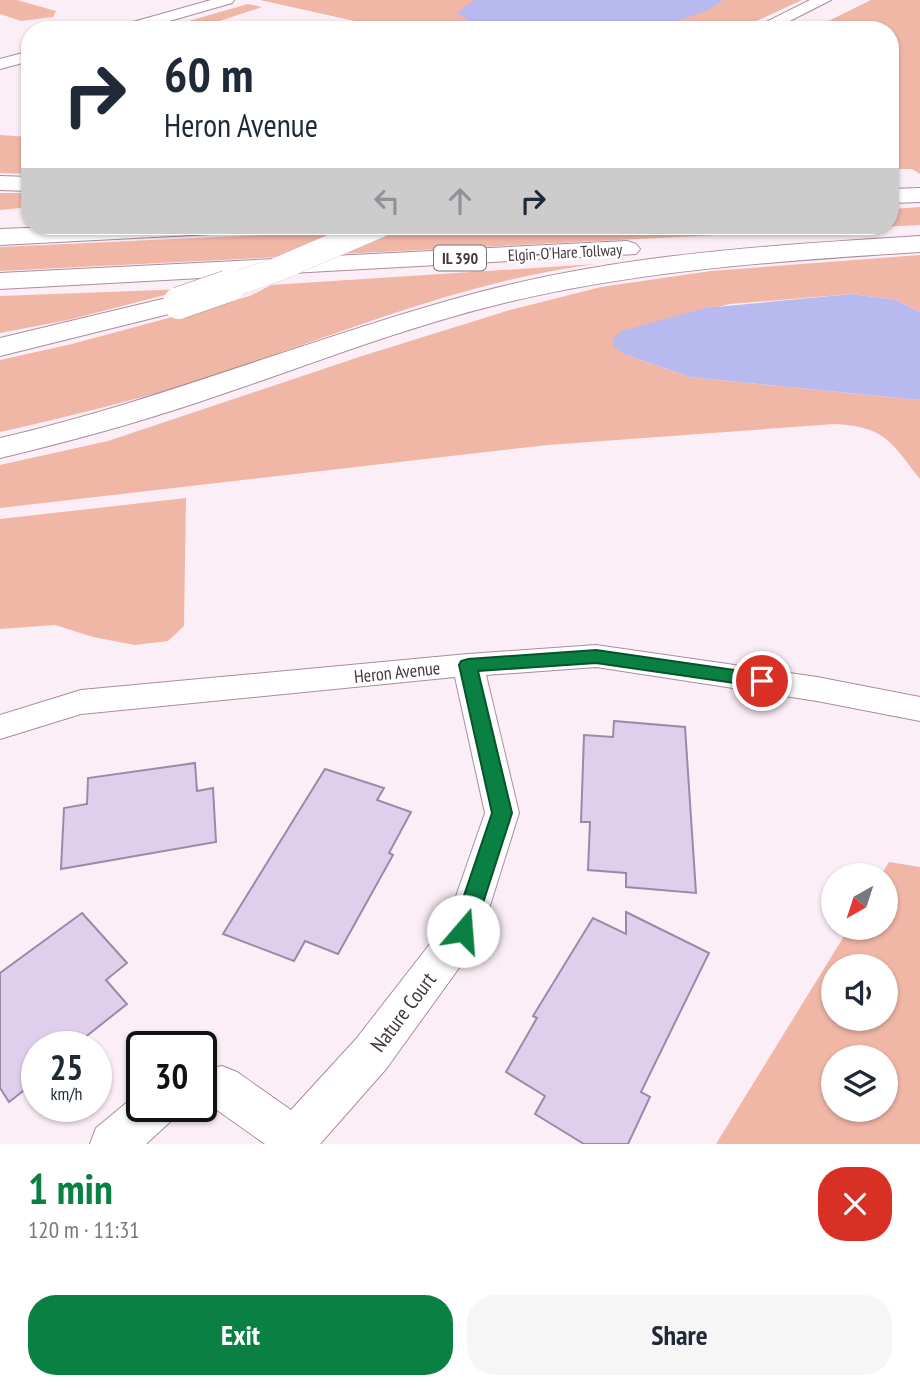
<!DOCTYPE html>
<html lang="en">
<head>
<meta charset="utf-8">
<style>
  body { margin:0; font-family:"PT Sans Narrow",sans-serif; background:#f6f6f7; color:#1f2937; height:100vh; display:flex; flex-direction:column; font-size:26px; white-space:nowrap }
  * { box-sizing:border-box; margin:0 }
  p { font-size:23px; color:#747a83 }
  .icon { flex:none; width:38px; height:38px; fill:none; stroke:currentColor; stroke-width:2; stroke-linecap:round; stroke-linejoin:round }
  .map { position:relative; height:1144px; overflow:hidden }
  .drawer { display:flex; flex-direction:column; background:#fff; flex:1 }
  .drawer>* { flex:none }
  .hud { position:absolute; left:21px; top:21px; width:878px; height:214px; border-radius:28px; box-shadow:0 2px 5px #0004; background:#fff; color:#1f2937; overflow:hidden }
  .needle { width:46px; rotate:219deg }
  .controls { position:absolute; left:821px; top:863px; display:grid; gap:14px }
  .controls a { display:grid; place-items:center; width:77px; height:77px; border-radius:50%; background:#fff; box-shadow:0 2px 5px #0004; font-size:35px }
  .speed { position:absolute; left:21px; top:1031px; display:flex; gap:14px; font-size:35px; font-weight:700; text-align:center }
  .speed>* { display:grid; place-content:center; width:91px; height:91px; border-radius:50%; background:#fff; box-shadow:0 2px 5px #0004; line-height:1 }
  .speed small { font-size:18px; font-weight:400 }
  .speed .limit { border:4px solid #111; border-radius:10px; background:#fff; color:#111 }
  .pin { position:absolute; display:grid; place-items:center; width:60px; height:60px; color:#fff; margin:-30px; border:4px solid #fff; border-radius:50%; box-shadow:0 2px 7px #0007 }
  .me { position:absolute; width:77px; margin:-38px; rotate:18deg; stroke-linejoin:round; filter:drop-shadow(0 0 5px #0008) }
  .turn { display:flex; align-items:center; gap:24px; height:147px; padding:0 28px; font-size:32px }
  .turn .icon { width:91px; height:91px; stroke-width:2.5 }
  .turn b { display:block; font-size:49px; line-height:60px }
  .lanes { display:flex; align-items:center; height:66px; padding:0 28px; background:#0003; justify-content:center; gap:35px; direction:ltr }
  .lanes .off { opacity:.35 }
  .round { display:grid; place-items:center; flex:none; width:74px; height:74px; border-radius:28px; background:#f6f6f7 }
  .summary { display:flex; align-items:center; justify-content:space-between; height:119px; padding:0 28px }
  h1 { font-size:42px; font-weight:700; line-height:52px; color:#0b8043 }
  .primary-button { display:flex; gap:14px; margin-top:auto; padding:14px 28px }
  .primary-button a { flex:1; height:80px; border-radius:28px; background:#0b8043; color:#fff; font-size:28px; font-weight:700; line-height:80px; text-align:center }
  .primary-button a+a { background:#f6f6f7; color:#1f2937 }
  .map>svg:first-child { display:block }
  .green { fill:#f0b7a7; fill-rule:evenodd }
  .water { fill:#b8b9ef }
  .building { fill:#e0cfec; stroke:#9b8aa6; stroke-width:2 }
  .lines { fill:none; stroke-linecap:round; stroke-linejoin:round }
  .minor-casing { stroke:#aa8c9f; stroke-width:2 }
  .tertiary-casing { stroke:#aa8c9f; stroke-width:2 }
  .motorway-casing { stroke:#aa8c9f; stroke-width:2 }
  .minor { fill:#fff; fill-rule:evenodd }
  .tertiary { fill:#fff; fill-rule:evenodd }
  .motorway { fill:#fff; fill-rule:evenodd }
  .motorway-bridge-far1-casing { stroke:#aa8c9f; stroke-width:24; stroke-linecap:butt }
  .motorway-bridge-casing { stroke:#aa8c9f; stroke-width:33; stroke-linecap:butt }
  .motorway-bridge-far1 { stroke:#fff; stroke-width:24 }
  .motorway-bridge { stroke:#fff; stroke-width:32 }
  .route { fill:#0b8043; stroke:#07532c; stroke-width:2 }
  .labels { text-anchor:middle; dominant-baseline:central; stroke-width:5; stroke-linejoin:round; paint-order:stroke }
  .far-street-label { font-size:16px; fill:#43373f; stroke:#fff }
  .shield { fill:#fff; stroke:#7b7379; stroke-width:2 }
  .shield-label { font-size:16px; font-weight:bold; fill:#43373f }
  .street-label { font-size:18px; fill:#43373f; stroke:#fff }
  .near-street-label { font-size:21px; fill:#43373f; stroke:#fff }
</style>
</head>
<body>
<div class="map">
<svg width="920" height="1144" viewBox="0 0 920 1144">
  <rect width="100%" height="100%" fill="#fceef6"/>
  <!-- green -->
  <path class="green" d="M 0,0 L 17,0 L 56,11 L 53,17 L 21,21 L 0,14 Z
    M 260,0 L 802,0 L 737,30 L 395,30 Z
    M 871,0 L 920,0 L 920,174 L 912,169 L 891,169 L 891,30 L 810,30 Z
    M 248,4 L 262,7 L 192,30 L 157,30 Z
    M 0,135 L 30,137 L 30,174 L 0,173 Z
    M 0,193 L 30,193 L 30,207 L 0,210 Z
    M 920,207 L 920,225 L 0,271 L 0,247 L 459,226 L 891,226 L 891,209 Z
    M 920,255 L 920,312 L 896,300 L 852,294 L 730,304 L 680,316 L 626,355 L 690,377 L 920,400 L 920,479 C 891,442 886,427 835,424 L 548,445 L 0,508 L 0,465 L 108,441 L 362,356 L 510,310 L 601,287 L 711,271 Z
    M 596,264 C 463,281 337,335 210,377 C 141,399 71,416 0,432 L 0,360 L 72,344 L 250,296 L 271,285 Z
    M 188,289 L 68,320 L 0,333 L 0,296 Z
    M 186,498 L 184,626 L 168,641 L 135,645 L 93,637 L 55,625 L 0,629 L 0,519 Z
    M 889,862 L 920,867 L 920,1144 L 716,1144 L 849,928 L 886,928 L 886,875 L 881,875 ZM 833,966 L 886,966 L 886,1018 L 833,1018 ZM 833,1057 L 886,1057 L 886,1110 L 833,1110 Z"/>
  <!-- water -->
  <path class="water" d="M 474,0 L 723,0 L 709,10 L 650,30 L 495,30 L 471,23 L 457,13 Z
    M 852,294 L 896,300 L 920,312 L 920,400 L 690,377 L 626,355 L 613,346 L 613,338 L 622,331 L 705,308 Z"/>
  <!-- building -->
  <path class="building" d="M 614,721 L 685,727 L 696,893 L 626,887 L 626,873 L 588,870 L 590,822 L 581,822 L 584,735 L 613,737 Z
    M 195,763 L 197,791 L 213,788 L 216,842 L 61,869 L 64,808 L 87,804 L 88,778 Z
    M 325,769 L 384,788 L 377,800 L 411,812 L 389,853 L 393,855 L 338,954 L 305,941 L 294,961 L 223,934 Z
    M 626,912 L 709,953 L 641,1092 L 650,1097 L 628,1144 L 584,1144 L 535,1114 L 545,1096 L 506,1072 L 537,1018 L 533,1016 L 593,918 L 626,934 Z
    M 82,913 L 127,963 L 106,980 L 127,1004 L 74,1046 L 37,1046 L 37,1080 L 9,1102 L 0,1088 L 0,973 Z"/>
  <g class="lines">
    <defs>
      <path id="minor" d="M 596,645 L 817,677 L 920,697 L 920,721 L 817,701 L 596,667 L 486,675 L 519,813 L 482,931 L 477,943 L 386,1069 L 320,1144 L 265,1144 L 217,1110 L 201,1113 L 186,1107 L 201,1106 L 201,1070 L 222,1066 L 237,1072 L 291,1110 L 356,1039 L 447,922 L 485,813 L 455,677 L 81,714 L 0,739 L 0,715 L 81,690 L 468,654 Z
        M 142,1090 L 142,1106 L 178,1106 L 171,1121 L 146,1144 L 90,1144 L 96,1128 Z"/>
      <path id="tertiary" d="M 211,0 L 234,0 L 232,3 L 138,30 L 112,30 L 115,27 Z
        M 30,51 L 30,61 L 0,69 L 0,59 Z"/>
      <path id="motorway" d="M 810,0 L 831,0 L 772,30 L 750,30 Z
        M 0,176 L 30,177 L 30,191 L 0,190 Z
        M 920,188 L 920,202 L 891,203 L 891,189 Z
        M 78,226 L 243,226 L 240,231 L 231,233 L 0,245 L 0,229 Z
        M 920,236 L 920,252 C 779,261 638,270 500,304 C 398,329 299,369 199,402 C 133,424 67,442 0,458 L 0,438 C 163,400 318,335 480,292 C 624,254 772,245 920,236 Z
        M 627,241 L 636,244 L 640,249 L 636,254 L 0,289 L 0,273 Z
        M 179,295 L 189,297 L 193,303 L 189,309 L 0,356 L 0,338 Z"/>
    </defs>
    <!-- minor casing -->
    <use href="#minor" class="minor-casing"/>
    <!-- tertiary casing -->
    <use href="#tertiary" class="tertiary-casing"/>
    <!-- motorway casing -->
    <use href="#motorway" class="motorway-casing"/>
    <!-- minor -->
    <use href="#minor" class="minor"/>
    <!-- tertiary -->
    <use href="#tertiary" class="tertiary"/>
    <!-- motorway -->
    <use href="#motorway" class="motorway"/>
    <defs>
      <path id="motorway-bridge-far1" d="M 223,288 L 276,270 L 379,226"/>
      <path id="motorway-bridge" d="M 179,303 L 228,286"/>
    </defs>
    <!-- motorway-bridge-far1 casing -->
    <use href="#motorway-bridge-far1" class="motorway-bridge-far1-casing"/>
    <!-- motorway-bridge casing -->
    <use href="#motorway-bridge" class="motorway-bridge-casing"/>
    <!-- motorway-bridge-far1 -->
    <use href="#motorway-bridge-far1" class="motorway-bridge-far1"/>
    <!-- motorway-bridge -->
    <use href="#motorway-bridge" class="motorway-bridge"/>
  </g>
  <!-- route -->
  <path class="route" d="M 596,650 L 762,674 L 768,676 L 771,681 L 768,685 L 762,687 L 596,663 L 478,671 L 512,813 L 474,931 L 471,938 L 463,941 L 456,938 L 452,931 L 492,813 L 459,665 L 461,661 L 468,659 Z"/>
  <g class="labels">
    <!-- far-street labels -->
    <g class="far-street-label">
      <text transform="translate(565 252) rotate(-3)">Elgin-O'Hare Tollway</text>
    </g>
    <!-- shield labels -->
    <rect class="shield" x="434" y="245.5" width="52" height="25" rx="5"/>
    <g class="shield-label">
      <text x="460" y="258">IL 390</text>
    </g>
    <!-- street labels -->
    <g class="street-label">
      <text transform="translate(397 672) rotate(-6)">Heron Avenue</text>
    </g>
    <!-- near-street labels -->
    <g class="near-street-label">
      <text transform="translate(403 1012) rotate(-53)">Nature Court</text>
    </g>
  </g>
</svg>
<div class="controls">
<a><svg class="needle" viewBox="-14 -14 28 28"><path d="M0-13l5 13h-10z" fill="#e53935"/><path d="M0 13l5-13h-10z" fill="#747a83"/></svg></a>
<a><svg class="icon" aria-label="sound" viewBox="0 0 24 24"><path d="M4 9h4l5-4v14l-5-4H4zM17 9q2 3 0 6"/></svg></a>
<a><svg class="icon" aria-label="layers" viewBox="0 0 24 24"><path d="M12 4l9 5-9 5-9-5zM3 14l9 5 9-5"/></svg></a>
</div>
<div class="speed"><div>25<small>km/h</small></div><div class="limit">30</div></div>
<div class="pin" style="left:762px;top:681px;background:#d93025"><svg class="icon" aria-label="arrive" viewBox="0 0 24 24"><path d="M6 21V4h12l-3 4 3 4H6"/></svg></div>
<svg class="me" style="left:463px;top:931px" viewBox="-20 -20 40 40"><circle r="19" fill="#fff"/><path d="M0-13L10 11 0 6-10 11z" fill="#0b8043"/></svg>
<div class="hud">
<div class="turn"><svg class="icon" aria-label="right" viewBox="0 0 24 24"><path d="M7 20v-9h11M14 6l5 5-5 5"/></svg><div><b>60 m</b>Heron Avenue</div></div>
<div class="lanes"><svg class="icon off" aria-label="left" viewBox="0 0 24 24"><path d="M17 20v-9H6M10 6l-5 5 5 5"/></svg><svg class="icon off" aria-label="ahead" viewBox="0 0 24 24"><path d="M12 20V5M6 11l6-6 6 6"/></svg><svg class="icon" aria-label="right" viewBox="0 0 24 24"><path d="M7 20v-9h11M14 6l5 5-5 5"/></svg></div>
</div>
</div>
<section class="drawer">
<div class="summary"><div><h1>1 min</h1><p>120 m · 11:31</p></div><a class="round" style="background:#d93025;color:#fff"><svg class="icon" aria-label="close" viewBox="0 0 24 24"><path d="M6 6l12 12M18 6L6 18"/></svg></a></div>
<div class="primary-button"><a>Exit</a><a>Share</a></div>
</section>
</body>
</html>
